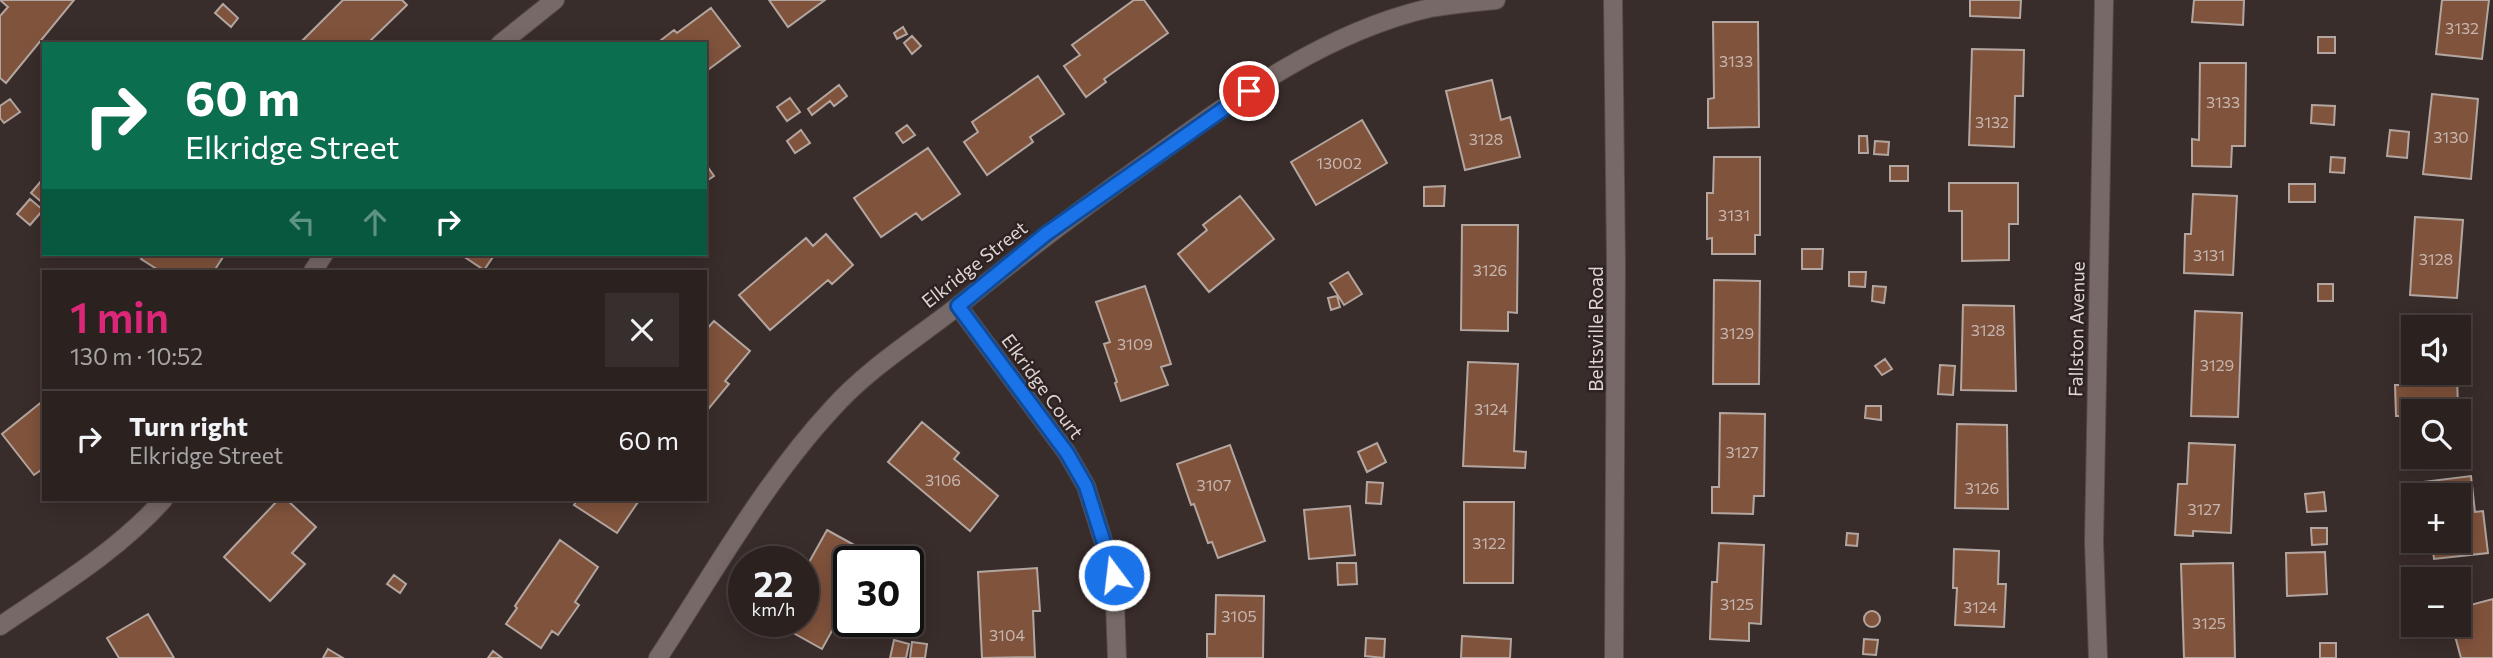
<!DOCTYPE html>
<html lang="en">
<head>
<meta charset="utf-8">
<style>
  body { margin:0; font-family:Commissioner,sans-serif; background:#372f2d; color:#f1f3f6; height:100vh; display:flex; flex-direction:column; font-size:26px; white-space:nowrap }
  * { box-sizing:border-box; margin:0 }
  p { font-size:23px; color:#a6a4a5 }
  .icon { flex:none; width:38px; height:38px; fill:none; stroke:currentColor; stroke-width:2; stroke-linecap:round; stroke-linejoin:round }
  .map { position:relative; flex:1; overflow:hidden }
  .details { position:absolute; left:42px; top:270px; width:665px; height:231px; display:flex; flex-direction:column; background:#2b2220; border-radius:0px; box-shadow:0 4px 18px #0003,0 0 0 2px #473f3e }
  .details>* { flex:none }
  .top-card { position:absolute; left:42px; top:42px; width:665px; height:214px; border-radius:0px; box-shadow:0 4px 18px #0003,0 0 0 2px #473f3e; background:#0b6e4f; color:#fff; overflow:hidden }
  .buttons { position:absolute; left:2401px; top:315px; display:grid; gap:14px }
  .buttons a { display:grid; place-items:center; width:70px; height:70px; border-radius:0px; background:#2b2220; box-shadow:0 4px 18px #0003,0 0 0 2px #473f3e; font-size:35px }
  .speed { position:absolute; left:728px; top:546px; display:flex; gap:14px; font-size:35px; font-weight:700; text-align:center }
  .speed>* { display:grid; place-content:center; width:91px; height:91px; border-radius:50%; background:#2b2220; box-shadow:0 4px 18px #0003,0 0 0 2px #473f3e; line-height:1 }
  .speed small { font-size:18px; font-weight:400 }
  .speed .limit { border:4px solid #111; border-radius:10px; background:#fff; color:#111 }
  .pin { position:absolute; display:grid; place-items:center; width:60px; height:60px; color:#fff; margin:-30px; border:4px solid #fff; border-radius:50%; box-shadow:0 2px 7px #0007 }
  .me { position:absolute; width:77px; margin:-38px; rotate:345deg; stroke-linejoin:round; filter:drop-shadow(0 0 5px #0008) }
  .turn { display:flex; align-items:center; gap:24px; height:147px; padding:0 28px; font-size:32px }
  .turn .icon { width:91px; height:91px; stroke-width:2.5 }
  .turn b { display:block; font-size:49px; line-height:60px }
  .lanes { display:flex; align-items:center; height:66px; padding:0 28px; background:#0003; justify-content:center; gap:35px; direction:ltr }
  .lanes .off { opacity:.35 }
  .round { display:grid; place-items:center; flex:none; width:74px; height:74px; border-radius:0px; background:#372f2d }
  .overview { display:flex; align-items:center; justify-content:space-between; height:119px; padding:0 28px }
  h1 { font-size:42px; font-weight:600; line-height:52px; color:#db2777 }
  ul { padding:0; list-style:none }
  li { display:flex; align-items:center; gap:21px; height:98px; padding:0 28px; border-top:2px solid #473f3e }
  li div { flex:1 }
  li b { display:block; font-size:26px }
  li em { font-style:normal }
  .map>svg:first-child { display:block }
  .building { fill:#80533c; stroke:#b3a6a0; stroke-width:2 }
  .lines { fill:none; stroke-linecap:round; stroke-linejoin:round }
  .street-casing { stroke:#554b4a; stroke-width:20 }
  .street { stroke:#776968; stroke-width:18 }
  .route-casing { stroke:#114b97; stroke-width:18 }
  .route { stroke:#1a73e8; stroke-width:12 }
  .labels { text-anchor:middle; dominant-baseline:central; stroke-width:5; stroke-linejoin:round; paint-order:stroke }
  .number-label { font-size:16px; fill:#c6b5af }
  .street-label { font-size:19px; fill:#ded6d5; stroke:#2e2322 }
</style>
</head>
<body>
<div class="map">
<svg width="2493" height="658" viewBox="0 0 2493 658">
  <rect width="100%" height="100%" fill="#392d2b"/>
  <!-- building -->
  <path class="building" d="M 0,0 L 74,0 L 6,83 L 0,78 L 0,16 L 8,7 Z
    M 343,0 L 402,0 L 407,5 L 367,44 L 304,44 L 302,41 Z
    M 769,0 L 825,0 L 788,27 Z
    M 1134,0 L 1144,0 L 1168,33 L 1104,79 L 1106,82 L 1086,97 L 1064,66 L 1080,55 L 1072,45 Z
    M 1970,0 L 2021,0 L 2020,18 L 1970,16 Z
    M 2194,0 L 2244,0 L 2243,25 L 2192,22 Z
    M 2442,0 L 2489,0 L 2482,59 L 2436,54 Z
    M 223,4 L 238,18 L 231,27 L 215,13 Z
    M 711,8 L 740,46 L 705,72 L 705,44 L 656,44 L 674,30 L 677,33 Z
    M 1713,22 L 1758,22 L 1759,127 L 1708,128 L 1708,99 L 1714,98 Z
    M 903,27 L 907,34 L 897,39 L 894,33 Z
    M 912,36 L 921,46 L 912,54 L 904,43 Z
    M 2318,37 L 2335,37 L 2335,53 L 2318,53 Z
    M 1972,49 L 2024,50 L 2023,96 L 2015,96 L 2014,147 L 1969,145 Z
    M 2200,63 L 2246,63 L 2245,146 L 2232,146 L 2231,167 L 2192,166 L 2192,139 L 2199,140 Z
    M 1038,76 L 1064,114 L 1030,137 L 1033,142 L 987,175 L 964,142 L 978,132 L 972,122 Z
    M 1492,80 L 1501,120 L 1510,117 L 1520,157 L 1465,170 L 1446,91 Z
    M 839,85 L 847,96 L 834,106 L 830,101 L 812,115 L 808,109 Z
    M 2432,94 L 2478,99 L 2471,179 L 2423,174 Z
    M 790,98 L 800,112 L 787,121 L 777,107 Z
    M 10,99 L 20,112 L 4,123 L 0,118 L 0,106 Z
    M 2312,105 L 2335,106 L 2334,125 L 2311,123 Z
    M 1362,120 L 1387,163 L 1316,205 L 1291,162 Z
    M 907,125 L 915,135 L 903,143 L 896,133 Z
    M 801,130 L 810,143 L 795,153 L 787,141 Z
    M 2390,130 L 2409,132 L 2407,158 L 2387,156 Z
    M 1859,136 L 1867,136 L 1868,153 L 1859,153 Z
    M 1875,141 L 1889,142 L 1888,155 L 1874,154 Z
    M 928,148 L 960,194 L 922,220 L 916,213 L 881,237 L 854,198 Z
    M 1714,157 L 1760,157 L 1760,235 L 1755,235 L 1755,254 L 1712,254 L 1712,238 L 1707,239 L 1707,193 L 1713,193 Z
    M 2331,157 L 2345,158 L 2344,173 L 2330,172 Z
    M 705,163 L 714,176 L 705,182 Z
    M 1890,166 L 1908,166 L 1908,181 L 1890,181 Z
    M 41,181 L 44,183 L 44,204 L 31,193 Z
    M 1949,183 L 2018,183 L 2018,224 L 2009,224 L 2009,260 L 1962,261 L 1962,211 L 1949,211 Z
    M 2289,184 L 2315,184 L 2315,202 L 2289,202 Z
    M 1445,186 L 1444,206 L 1424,206 L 1424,187 Z
    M 2193,194 L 2237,196 L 2233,275 L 2184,273 L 2185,234 L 2191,234 Z
    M 1240,196 L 1274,239 L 1209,292 L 1178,254 L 1207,230 L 1203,225 Z
    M 30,199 L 43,210 L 30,225 L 17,214 Z
    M 2415,217 L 2463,220 L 2457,298 L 2410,295 Z
    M 1462,225 L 1518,225 L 1517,313 L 1508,312 L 1508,331 L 1461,330 Z
    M 826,234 L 853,265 L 832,284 L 828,280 L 770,330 L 739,295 L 806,238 L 813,246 Z
    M 1802,249 L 1823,249 L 1822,269 L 1802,269 Z
    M 145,254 L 164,254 L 167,256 L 168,254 L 225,254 L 214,271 L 160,271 L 141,259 Z
    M 460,254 L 495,254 L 484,270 Z
    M 1348,272 L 1362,294 L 1344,305 L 1330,283 Z
    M 1849,272 L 1866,272 L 1865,287 L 1849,286 Z
    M 1714,280 L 1760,281 L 1759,384 L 1713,384 Z
    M 2318,284 L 2333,284 L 2333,301 L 2318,301 Z
    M 1145,286 L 1171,364 L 1161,367 L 1168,385 L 1121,401 L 1115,383 L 1117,382 L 1104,344 L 1110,342 L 1096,302 Z
    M 1873,286 L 1886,287 L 1884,303 L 1872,301 Z
    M 1337,296 L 1340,307 L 1331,310 L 1328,298 Z
    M 1963,305 L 2014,306 L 2016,391 L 1961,390 Z
    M 2195,311 L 2242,313 L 2238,417 L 2191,416 Z
    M 714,321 L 750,351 L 725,381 L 729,384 L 705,413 L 705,331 Z
    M 2401,355 L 2413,355 L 2413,373 L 2457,373 L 2458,411 L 2413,411 L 2412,433 L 2412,416 L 2396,416 L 2395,385 L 2409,385 L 2409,369 L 2401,369 Z
    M 1885,359 L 1892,369 L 1882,375 L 1875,366 Z
    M 1468,362 L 1518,364 L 1514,451 L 1526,452 L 1525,468 L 1463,466 Z
    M 1940,365 L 1955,366 L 1953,395 L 1938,394 Z
    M 44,400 L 44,468 L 34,475 L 2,434 Z
    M 1866,406 L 1881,406 L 1881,420 L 1865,418 Z
    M 1720,413 L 1765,414 L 1764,496 L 1754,496 L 1753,514 L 1712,513 L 1712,487 L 1719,487 Z
    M 922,422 L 959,453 L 954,459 L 998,496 L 970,531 L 888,462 Z
    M 1957,424 L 2007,425 L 2008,509 L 1955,508 Z
    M 1377,443 L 1386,462 L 1367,472 L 1358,452 Z
    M 2189,443 L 2235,445 L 2231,533 L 2193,531 L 2193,536 L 2175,535 L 2178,484 L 2187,484 Z
    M 1230,445 L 1265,541 L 1218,558 L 1212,542 L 1208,543 L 1194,504 L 1191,505 L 1177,464 Z
    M 2471,476 L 2475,512 L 2483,511 L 2488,553 L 2434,559 L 2432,541 L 2459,541 L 2459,495 L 2413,495 L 2413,511 L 2409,511 L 2406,484 Z
    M 1367,482 L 1383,483 L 1381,504 L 1366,503 Z
    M 2324,492 L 2326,511 L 2307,512 L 2305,494 Z
    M 279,499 L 286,499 L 316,527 L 292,553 L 305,564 L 270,601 L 224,557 Z
    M 578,499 L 640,499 L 617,533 L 574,505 Z
    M 1464,502 L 1514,502 L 1513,583 L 1464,583 Z
    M 1350,506 L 1355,555 L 1309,559 L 1304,510 Z
    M 2311,528 L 2327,528 L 2327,544 L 2312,545 Z
    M 827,530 L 885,562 L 849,562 L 849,600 L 822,649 L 781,626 L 783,621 L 803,621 L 803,573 Z
    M 1847,533 L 1858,534 L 1857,546 L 1846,545 Z
    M 560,540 L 598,567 L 575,602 L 579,605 L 558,635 L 552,631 L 541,648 L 506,624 L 517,608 L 515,606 Z
    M 1719,543 L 1764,545 L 1761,624 L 1749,623 L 1749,641 L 1710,639 L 1712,582 L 1717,582 Z
    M 1954,549 L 1999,551 L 1998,584 L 2006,584 L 2004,627 L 1955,625 L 1957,588 L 1953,588 Z
    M 2325,552 L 2327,594 L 2287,596 L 2286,553 Z
    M 1337,563 L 1356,563 L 1357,584 L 1338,585 Z
    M 2233,563 L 2235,658 L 2184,658 L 2181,564 Z
    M 1037,568 L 1040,611 L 1033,611 L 1035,657 L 982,658 L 978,572 Z
    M 394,575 L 406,584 L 400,593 L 387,584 Z
    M 1216,595 L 1264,596 L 1263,658 L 1207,658 L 1207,634 L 1215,634 Z
    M 2493,599 L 2493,658 L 2461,658 L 2452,625 L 2459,625 L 2459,608 Z
    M1864 619a8 8 0 1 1 16 0a8 8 0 1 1-16 0Z
    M 148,614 L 174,658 L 119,658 L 107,638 Z
    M 1462,636 L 1511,639 L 1510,658 L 1461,658 Z
    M 1366,638 L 1385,639 L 1384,658 L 1365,656 Z
    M 1864,639 L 1878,640 L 1876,655 L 1863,654 Z
    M 894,640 L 909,644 L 906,658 L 890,658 Z
    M 912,642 L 927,644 L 925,658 L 910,658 Z
    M 2320,643 L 2336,643 L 2336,658 L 2320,658 Z
    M 328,649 L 343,658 L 323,658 Z
    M 493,651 L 502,658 L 488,658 Z"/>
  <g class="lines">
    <defs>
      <path id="street" d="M 1613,0 L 1616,264 L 1614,658
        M 500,44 L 555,0
        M 313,271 L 324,254
        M 958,306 L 1067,453 L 1086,486 L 1114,575 L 1117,658
        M 0,626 C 56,588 119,550 164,499
        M 658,658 C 713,574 763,484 831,410 C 869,367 918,338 963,302 C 1023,253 1084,207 1147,162 C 1233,100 1324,32 1430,8 C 1452,4 1474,2 1496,0
        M 2098,658 L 2094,542 L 2104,0"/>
    </defs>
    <!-- street casing -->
    <use href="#street" class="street-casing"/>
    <!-- street -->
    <use href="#street" class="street"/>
  </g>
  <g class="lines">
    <defs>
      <path id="route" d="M 1114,575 L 1086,486 L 1067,453 L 958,306 L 1046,234 L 1249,91"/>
    </defs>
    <!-- route casing -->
    <use href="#route" class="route-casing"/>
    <!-- route -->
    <use href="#route" class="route"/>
  </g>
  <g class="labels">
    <!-- number labels -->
    <g class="number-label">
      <text x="2462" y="27">3132</text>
      <text x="1736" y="60">3133</text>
      <text x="2223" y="101">3133</text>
      <text x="1992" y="121">3132</text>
      <text x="2451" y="136">3130</text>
      <text x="1486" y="138">3128</text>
      <text x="1339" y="162">13002</text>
      <text x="1734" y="214">3131</text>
      <text x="2209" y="254">3131</text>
      <text x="2436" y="258">3128</text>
      <text x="1490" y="269">3126</text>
      <text x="1988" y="329">3128</text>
      <text x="1737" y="332">3129</text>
      <text x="1135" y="343">3109</text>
      <text x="2217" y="364">3129</text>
      <text x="1491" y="408">3124</text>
      <text x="1742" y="451">3127</text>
      <text x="943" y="479">3106</text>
      <text x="1214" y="484">3107</text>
      <text x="1982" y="487">3126</text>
      <text x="2204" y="508">3127</text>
      <text x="1489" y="542">3122</text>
      <text x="1737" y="603">3125</text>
      <text x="1980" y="606">3124</text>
      <text x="1239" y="615">3105</text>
      <text x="2209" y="622">3125</text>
      <text x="1007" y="634">3104</text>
    </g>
    <!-- street labels -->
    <g class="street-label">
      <text transform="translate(974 264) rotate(-38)">Elkridge Street</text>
      <text transform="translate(1595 329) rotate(-90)">Beltsville Road</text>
      <text transform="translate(2076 329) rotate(-89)">Fallston Avenue</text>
      <text transform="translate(1043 386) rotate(54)">Elkridge Court</text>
    </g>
  </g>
</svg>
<div class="buttons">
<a><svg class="icon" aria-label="sound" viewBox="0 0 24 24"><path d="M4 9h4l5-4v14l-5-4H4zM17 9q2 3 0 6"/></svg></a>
<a><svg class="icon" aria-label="search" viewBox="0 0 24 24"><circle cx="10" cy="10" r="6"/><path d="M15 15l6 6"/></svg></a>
<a>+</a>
<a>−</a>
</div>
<div class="speed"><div>22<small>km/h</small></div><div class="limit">30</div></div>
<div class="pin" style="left:1249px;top:91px;background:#d93025"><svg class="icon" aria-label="arrive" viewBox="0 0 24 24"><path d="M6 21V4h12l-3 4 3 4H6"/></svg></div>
<svg class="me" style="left:1114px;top:575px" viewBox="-20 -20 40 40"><circle r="17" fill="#1a73e8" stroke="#fff" stroke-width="3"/><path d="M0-11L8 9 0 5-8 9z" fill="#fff"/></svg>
<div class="top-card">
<div class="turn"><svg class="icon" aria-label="right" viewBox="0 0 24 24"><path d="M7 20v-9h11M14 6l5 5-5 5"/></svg><div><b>60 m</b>Elkridge Street</div></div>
<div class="lanes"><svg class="icon off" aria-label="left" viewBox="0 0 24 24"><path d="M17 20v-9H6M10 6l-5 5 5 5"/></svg><svg class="icon off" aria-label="ahead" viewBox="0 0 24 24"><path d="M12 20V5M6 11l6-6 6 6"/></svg><svg class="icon" aria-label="right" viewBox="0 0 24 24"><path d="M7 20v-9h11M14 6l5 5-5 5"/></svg></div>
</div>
<section class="details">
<div class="overview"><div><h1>1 min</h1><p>130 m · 10:52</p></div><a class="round"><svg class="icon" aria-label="close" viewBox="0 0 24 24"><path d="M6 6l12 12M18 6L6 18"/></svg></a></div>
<ul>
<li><svg class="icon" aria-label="right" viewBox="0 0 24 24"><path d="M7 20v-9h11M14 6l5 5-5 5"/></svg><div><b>Turn right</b><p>Elkridge Street</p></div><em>60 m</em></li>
</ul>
</section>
</div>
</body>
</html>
